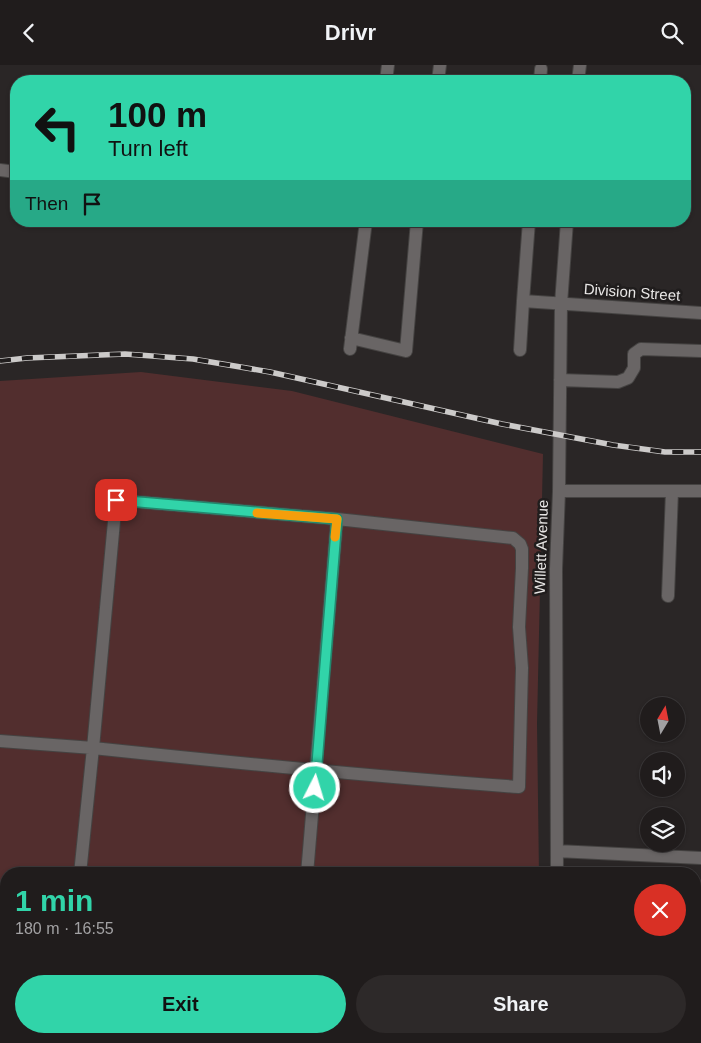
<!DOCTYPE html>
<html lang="en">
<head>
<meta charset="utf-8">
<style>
  body { margin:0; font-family:Helvetica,sans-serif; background:#2d2929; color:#f1f3f6; height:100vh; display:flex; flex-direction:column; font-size:19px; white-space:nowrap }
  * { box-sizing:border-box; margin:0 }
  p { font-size:16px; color:#a2a1a3 }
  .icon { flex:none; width:28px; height:28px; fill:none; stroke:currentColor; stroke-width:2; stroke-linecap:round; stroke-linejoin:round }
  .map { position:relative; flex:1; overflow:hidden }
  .details { position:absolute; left:0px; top:802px; width:701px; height:176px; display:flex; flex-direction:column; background:#201c1c; border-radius:20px 20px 0 0; box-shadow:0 1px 4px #0004,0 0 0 1px #3d3a3b }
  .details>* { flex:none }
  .hud { position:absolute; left:10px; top:10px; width:681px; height:152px; border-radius:20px; box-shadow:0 1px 4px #0004,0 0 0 1px #3d3a3b; background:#31d4a9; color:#111; overflow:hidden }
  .needle { width:32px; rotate:10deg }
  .buttons { position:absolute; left:640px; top:632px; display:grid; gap:10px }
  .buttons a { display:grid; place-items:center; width:45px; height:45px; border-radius:50%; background:#201c1c; box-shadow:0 1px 4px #0004,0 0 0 1px #3d3a3b; font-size:25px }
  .pin { position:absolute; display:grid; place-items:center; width:42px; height:42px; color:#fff; margin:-21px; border-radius:10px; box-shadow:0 2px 8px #0006 }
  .me { position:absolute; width:55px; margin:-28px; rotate:5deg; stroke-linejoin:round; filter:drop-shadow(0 0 4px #0008) }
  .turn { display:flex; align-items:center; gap:18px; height:105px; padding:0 15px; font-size:22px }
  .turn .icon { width:65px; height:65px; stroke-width:2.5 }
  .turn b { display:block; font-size:35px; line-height:42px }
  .then { display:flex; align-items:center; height:48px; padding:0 15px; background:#0003; gap:10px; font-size:19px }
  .round { display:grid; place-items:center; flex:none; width:52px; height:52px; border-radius:26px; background:#2d2929 }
  .summary { display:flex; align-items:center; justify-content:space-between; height:85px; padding:0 15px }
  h1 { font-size:30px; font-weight:700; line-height:38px; color:#31d4a9 }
  .cta { display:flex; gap:10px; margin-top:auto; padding:10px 15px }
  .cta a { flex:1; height:58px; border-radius:30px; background:#31d4a9; color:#111; font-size:20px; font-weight:700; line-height:58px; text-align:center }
  .cta a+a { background:#2d2929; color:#f1f3f6 }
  header { display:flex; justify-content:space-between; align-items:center; height:65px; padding:0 15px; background:#201c1c; font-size:22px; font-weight:700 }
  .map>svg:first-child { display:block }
  .green { fill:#522e2e }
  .building { fill:#793b3d; stroke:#848080 }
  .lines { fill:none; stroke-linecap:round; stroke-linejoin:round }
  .minor-casing { stroke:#454342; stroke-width:14 }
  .minor { stroke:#696565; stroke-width:12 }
  .rail-casing { stroke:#cccac9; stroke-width:5.5 }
  .rail { stroke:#201d1d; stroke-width:4; stroke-dasharray:11; stroke-linecap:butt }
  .route-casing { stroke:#208a6e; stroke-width:12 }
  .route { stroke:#31d4a9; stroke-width:9 }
  .slow { stroke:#f59e0b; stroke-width:9 }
  .labels { text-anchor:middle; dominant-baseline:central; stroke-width:5; stroke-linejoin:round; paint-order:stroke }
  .street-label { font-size:15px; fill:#e8e6e5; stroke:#201d1d }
</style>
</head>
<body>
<header><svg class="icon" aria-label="back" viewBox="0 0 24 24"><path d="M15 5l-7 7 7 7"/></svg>Drivr<svg class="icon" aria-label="search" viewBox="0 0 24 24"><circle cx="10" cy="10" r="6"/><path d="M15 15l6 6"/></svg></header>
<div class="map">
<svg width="701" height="978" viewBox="0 0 701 978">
  <rect width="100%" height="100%" fill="#2a2626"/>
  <!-- green -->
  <path class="green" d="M 141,307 L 292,326 L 543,389 L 537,659 L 539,809 L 6,809 L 6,972 L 104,973 L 103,978 L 0,978 L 0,316 Z"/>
  <!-- building -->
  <path class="building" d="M 130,972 L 162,972 L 161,978 L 125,978 L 126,976 L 129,976 Z
    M 282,972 L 321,972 L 320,978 L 282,978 Z
    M 321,972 L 359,972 L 358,978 L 320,978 Z
    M 480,972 L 509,972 L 508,978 L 480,978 Z"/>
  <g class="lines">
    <defs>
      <path id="minor" d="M 386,16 L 388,0
        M 438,16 L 440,0
        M 540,16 L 541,4
        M 578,16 L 580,0
        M 0,105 L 16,107
        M 529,156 L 523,236 L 701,248
        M 351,273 L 406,286 L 417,156
        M 350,284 L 366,156
        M 520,285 L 523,236
        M 560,315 L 618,317 L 628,313 L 634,303 L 634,289 L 641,284 L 701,286
        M 559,426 L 701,426
        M 668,531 L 672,426
        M 0,676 L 93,683 L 116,435 L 337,454
        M 557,786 L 701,793
        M 80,809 L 93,683 C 235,698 377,712 519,722 L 522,603 L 519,562 L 522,503 L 522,484 L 520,479 L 513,473 L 337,454 L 307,809
        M 557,809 L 556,504 L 559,426 L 561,239 L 567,156
        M 0,878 L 6,879
        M 559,972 L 559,978
        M 212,978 L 212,972
        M 436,978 L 436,972"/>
    </defs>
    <!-- minor casing -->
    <use href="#minor" class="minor-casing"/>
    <!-- minor -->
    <use href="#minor" class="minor"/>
    <defs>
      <path id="rail" d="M 0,296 L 27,293 L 125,289 L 193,294 L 270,307 L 502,359 L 613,380 L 665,387 L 701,387"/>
    </defs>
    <!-- rail casing -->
    <use href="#rail" class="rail-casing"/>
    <!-- rail -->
    <use href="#rail" class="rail"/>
  </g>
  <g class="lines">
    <defs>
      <path id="route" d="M 116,435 L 337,454 L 315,723"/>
    </defs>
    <!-- route casing -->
    <use href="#route" class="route-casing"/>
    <!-- route -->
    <use href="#route" class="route"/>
    <!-- slow -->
    <path class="slow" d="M 257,448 L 337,454 L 335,472"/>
  </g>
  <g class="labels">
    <!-- street labels -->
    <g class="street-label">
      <text transform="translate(632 227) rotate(4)">Division Street</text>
      <text transform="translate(541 482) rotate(-88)">Willett Avenue</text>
    </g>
  </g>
</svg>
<div class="buttons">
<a><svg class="needle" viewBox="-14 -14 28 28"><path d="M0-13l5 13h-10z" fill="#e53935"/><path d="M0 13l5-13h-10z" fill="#a2a1a3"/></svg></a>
<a><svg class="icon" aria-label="sound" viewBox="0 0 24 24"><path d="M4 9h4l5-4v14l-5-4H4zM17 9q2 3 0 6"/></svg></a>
<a><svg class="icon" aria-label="layers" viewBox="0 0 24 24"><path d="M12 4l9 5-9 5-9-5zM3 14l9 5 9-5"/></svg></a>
</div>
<div class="pin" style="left:116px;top:435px;background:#d93025"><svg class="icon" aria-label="arrive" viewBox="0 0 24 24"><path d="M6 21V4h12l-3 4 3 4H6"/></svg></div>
<svg class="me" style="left:315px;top:723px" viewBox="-20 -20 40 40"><circle r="17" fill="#31d4a9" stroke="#fff" stroke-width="3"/><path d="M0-11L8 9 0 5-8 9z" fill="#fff"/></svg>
<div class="hud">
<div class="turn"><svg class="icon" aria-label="left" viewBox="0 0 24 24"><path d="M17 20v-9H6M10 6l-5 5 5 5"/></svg><div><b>100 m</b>Turn left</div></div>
<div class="then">Then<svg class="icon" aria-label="arrive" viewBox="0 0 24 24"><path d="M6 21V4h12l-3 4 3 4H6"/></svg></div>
</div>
<section class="details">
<div class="summary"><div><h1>1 min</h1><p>180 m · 16:55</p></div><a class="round" style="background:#d93025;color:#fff"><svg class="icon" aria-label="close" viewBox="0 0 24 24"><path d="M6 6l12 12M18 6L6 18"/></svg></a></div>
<div class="cta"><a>Exit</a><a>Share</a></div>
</section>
</div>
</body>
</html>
